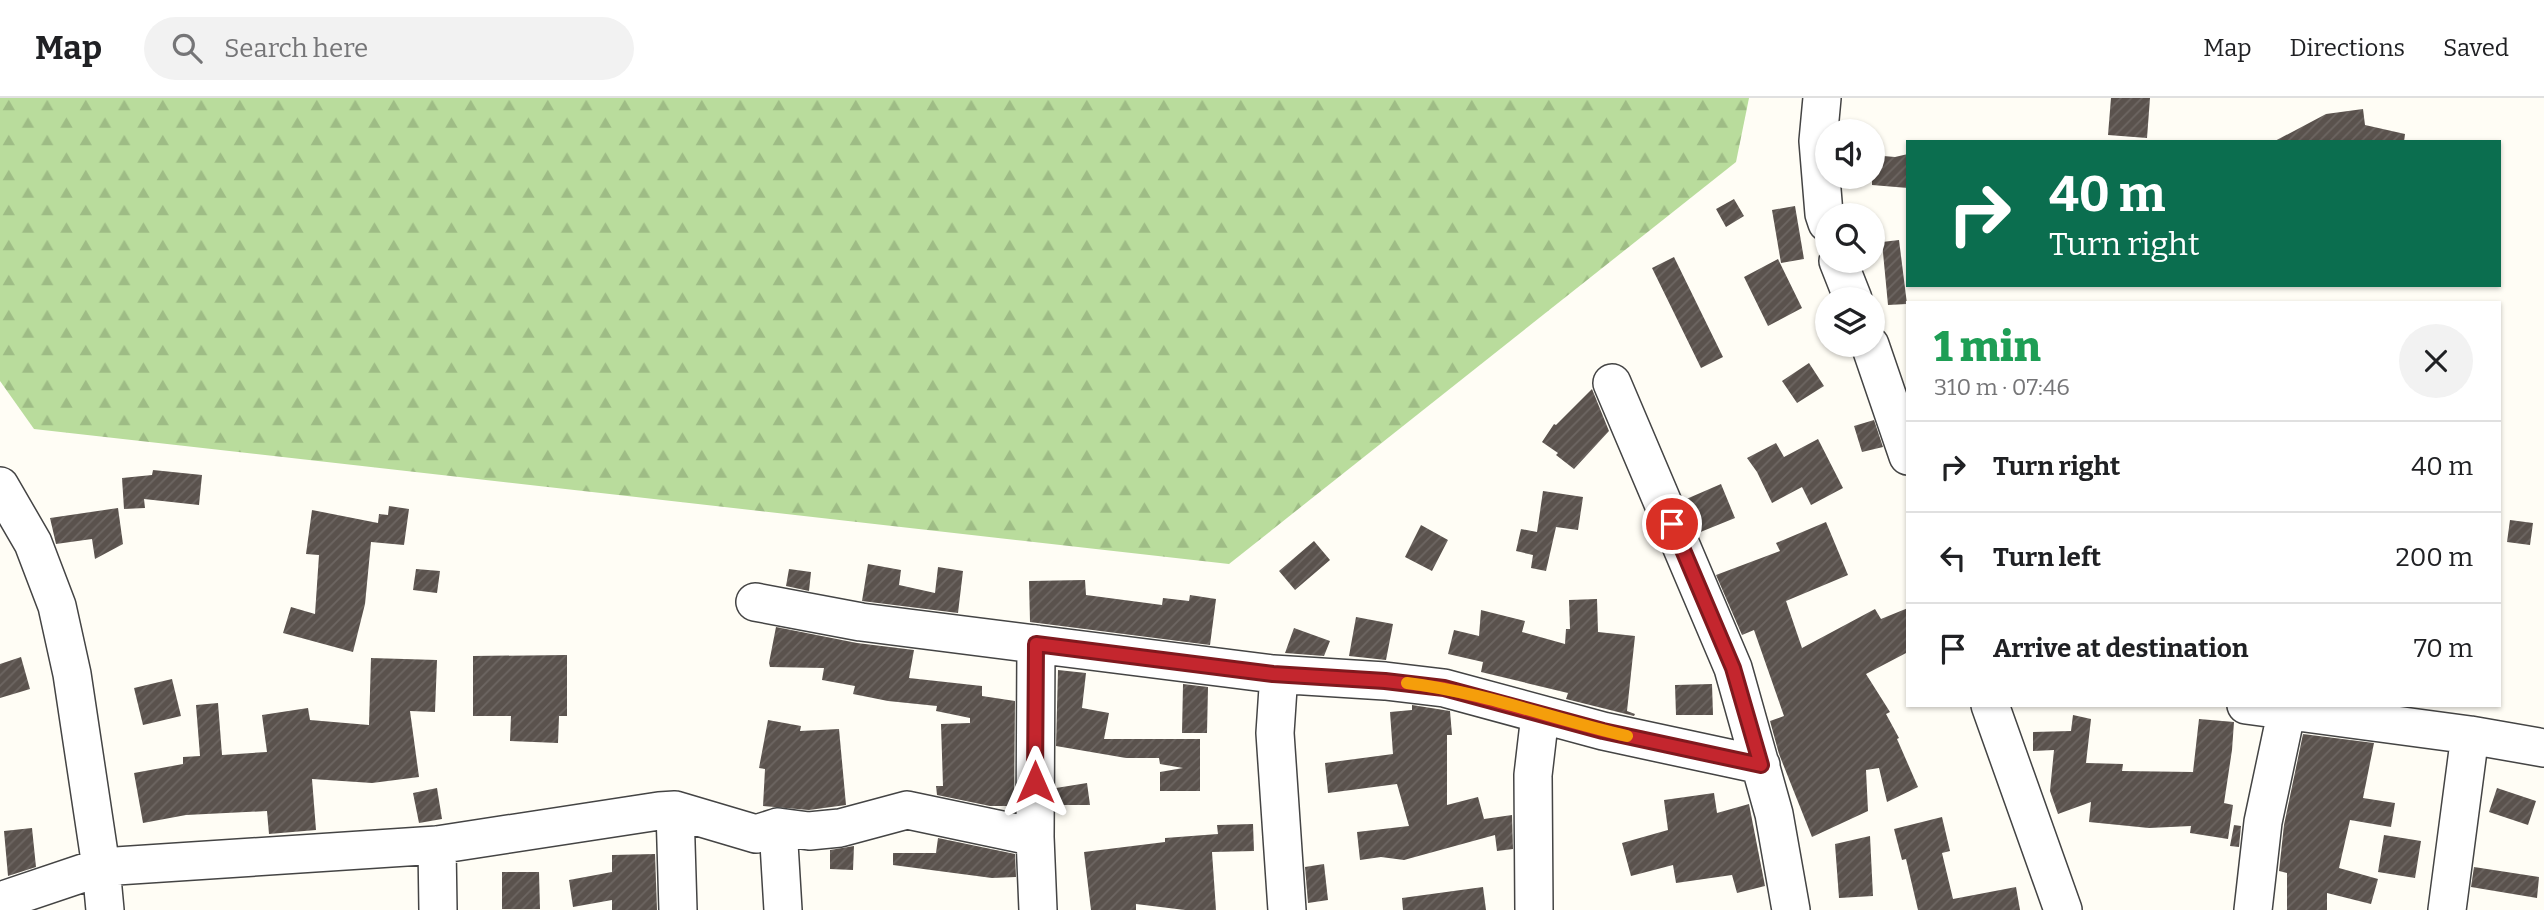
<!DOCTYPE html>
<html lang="en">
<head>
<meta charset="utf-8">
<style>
  body { margin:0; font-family:Bitter,serif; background:#f2f2f2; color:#202124; height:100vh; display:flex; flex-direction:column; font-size:26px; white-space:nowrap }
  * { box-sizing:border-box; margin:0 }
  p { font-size:23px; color:#757577 }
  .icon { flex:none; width:38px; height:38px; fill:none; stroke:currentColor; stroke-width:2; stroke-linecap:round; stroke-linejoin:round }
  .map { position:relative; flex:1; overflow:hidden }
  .panel { position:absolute; left:1906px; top:203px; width:595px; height:406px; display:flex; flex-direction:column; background:#fff; border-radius:0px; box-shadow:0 2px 5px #0004 }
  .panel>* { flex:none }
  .guide { position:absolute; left:1906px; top:42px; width:595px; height:147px; border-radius:0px; box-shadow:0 2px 5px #0004; background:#0b6e4f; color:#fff; overflow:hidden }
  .controls { position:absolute; left:1815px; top:21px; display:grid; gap:14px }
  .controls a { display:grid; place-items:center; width:70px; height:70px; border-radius:50%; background:#fff; box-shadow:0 2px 5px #0004; font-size:35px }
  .pin { position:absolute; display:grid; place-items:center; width:60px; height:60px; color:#fff; margin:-30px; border:4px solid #fff; border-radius:50%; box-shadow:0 2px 7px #0007 }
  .me { position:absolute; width:77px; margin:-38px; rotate:0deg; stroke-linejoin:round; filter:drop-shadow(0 0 5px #0008) }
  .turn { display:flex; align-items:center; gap:24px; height:147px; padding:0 28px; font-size:32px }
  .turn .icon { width:91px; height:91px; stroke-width:2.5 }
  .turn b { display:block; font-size:49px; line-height:60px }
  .round { display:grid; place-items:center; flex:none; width:74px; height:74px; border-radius:37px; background:#f2f2f2 }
  .headline { display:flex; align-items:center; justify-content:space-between; height:119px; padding:0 28px }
  h1 { font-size:42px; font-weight:800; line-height:52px; color:#1e9e55 }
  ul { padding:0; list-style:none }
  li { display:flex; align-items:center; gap:21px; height:91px; padding:0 28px; border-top:2px solid #e0e0e0 }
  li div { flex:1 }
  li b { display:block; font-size:26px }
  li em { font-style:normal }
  header { display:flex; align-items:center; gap:42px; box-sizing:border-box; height:98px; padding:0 35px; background:#fff; border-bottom:2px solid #e0e0e0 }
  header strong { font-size:33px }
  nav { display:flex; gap:38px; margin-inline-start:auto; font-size:24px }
  .search { width:490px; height:63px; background:#f2f2f2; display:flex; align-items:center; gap:18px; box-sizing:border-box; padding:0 24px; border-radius:38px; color:#757577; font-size:26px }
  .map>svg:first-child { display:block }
  .forest { fill:url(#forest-firs) }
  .building { fill:url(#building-hatch) }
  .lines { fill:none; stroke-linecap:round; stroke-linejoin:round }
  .minor-casing { stroke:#444; stroke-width:40 }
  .minor { stroke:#fff; stroke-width:37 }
  .route-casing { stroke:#7f191e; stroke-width:18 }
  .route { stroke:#c4262e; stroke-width:12 }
  .slow { stroke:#f59e0b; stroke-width:12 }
</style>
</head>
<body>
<header>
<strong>Map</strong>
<div class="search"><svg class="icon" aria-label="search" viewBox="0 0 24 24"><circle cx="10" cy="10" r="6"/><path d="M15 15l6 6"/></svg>Search here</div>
<nav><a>Map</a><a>Directions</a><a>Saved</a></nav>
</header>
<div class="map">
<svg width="2544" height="812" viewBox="0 0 2544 812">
  <defs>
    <pattern id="forest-firs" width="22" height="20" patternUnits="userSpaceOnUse" patternTransform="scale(1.75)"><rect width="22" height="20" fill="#b9dc9c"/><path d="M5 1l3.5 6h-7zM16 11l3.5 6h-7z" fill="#9ebc85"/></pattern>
    <pattern id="building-hatch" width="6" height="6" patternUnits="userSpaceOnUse" patternTransform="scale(1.75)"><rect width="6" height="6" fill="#5a524d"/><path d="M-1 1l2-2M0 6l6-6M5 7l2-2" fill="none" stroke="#6d6662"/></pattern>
  </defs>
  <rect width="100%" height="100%" fill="#fffdf5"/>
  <!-- forest -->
  <path class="forest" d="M 0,0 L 1749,0 L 1736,64 L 1229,466 L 34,331 L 0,283 Z"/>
  <!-- building -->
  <path class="building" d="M 2111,0 L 2150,0 L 2147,40 L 2108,37 Z
    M 2363,11 L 2365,27 L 2405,36 L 2404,44 L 2273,44 L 2326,16 Z
    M 1908,56 L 1908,90 L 1872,87 L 1872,57 L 1895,59 Z
    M 1734,101 L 1744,118 L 1726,129 L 1716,111 Z
    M 1795,108 L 1804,161 L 1781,165 L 1772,112 Z
    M 1899,142 L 1907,206 L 1888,207 L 1882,144 Z
    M 1674,159 L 1723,259 L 1701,270 L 1652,170 Z
    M 1778,161 L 1802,210 L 1768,228 L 1744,179 Z
    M 1809,265 L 1824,288 L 1797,305 L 1782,283 Z
    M 1592,291 L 1609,333 L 1574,371 L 1556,357 L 1558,355 L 1542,344 L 1554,326 L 1556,327 Z
    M 1874,322 L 1883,349 L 1862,354 L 1854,328 Z
    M 1818,341 L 1843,390 L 1811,407 L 1802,389 L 1772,405 L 1757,374 L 1747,360 L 1776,345 L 1784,359 Z
    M 153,372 L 202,377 L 199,407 L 144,401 L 145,410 L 124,411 L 122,380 L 152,377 Z
    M 1721,386 L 1735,420 L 1698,435 L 1684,402 Z
    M 1543,393 L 1583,399 L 1578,432 L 1556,429 L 1546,473 L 1531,470 L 1533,457 L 1516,453 L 1521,431 L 1537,434 Z
    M 389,408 L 409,411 L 404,447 L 371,444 L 365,506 L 353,554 L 283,535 L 291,509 L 315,516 L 319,457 L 306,456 L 312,412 L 378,425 L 379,416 L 388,417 Z
    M 118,410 L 123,446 L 95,461 L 92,441 L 56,446 L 50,420 Z
    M 2510,422 L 2533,425 L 2530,447 L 2507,444 Z
    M 1826,424 L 1848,477 L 1786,503 L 1802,550 L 1875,511 L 1881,521 L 1908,510 L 1908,554 L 1866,576 L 1890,614 L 1886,616 L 1899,640 L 1897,641 L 1918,689 L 1887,704 L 1879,670 L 1866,672 L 1868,713 L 1812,739 L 1779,656 L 1770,623 L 1784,618 L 1754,532 L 1742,537 L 1716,477 L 1780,453 L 1776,445 Z
    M 1421,427 L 1448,442 L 1432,473 L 1405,459 Z
    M 1314,443 L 1330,462 L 1295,492 L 1279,473 Z
    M 868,466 L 901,472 L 899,487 L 935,495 L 938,469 L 963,473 L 958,515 L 862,503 Z
    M 416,471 L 440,473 L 437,495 L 413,492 Z
    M 789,471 L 811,474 L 809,493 L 786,488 Z
    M 1085,482 L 1086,497 L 1162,507 L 1163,500 L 1189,503 L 1190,497 L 1216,501 L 1210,547 L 1030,524 L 1029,483 Z
    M 1597,501 L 1598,534 L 1635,538 L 1627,613 L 1635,616 L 1634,618 L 1566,601 L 1568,595 L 1481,574 L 1483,564 L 1448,556 L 1454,532 L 1479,538 L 1481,512 L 1525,523 L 1522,534 L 1565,546 L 1566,531 L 1570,531 L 1569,502 Z
    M 1356,519 L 1393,526 L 1386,562 L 1349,558 Z
    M 776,529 L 857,545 L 914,552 L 909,580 L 982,588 L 982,598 L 1015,603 L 1014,708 L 990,708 L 937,697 L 936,688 L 943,688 L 941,626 L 970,625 L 970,620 L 936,613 L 937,608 L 888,603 L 853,596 L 855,588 L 822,582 L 824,570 L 770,569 L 769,565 Z
    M 1294,530 L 1330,543 L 1324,558 L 1285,555 Z
    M 567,557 L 567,618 L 559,618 L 558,645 L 510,643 L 511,618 L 473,618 L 473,558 Z
    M 21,559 L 30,591 L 0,600 L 0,566 Z
    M 371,560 L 437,562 L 435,614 L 410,613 L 419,679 L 372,685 L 312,681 L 316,732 L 269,736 L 267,713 L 186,717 L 143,725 L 134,675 L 183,666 L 183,659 L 200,658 L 196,607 L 218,605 L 222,657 L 267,654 L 262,617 L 308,610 L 310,622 L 369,627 Z
    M 1058,572 L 1086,575 L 1082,610 L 1109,615 L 1104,641 L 1200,641 L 1200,693 L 1160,693 L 1160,674 L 1183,670 L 1160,666 L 1159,660 L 1126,660 L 1056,648 Z
    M 172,581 L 181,618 L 143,627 L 134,590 Z
    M 1183,586 L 1208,589 L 1207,635 L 1182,635 Z
    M 1712,586 L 1713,617 L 1676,617 L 1675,587 Z
    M 1412,607 L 1450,613 L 1452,637 L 1447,637 L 1447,707 L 1478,699 L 1484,721 L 1512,717 L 1513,751 L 1497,753 L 1495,737 L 1404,762 L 1381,759 L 1360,762 L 1357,734 L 1409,728 L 1397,686 L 1328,695 L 1325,665 L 1393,656 L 1390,614 L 1412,612 Z
    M 2073,617 L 2091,621 L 2086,665 L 2123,666 L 2122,673 L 2193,674 L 2199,621 L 2234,624 L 2232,652 L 2224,705 L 2233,707 L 2228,741 L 2190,735 L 2191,728 L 2149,730 L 2089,724 L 2091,704 L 2058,716 L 2050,693 L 2054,652 L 2033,653 L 2033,634 L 2071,633 Z
    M 768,622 L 801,628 L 800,633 L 839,631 L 846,707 L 809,712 L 763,708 L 765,671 L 759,670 Z
    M 2303,636 L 2374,645 L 2363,700 L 2395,705 L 2391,729 L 2350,722 L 2339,770 L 2378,781 L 2371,806 L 2327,795 L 2327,812 L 2287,812 L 2287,775 L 2279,773 L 2284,727 Z
    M 1087,685 L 1090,707 L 1056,707 L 1056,690 Z
    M 437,690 L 442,721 L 419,725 L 413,695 Z
    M 2497,690 L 2536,703 L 2528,727 L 2489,714 Z
    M 1714,695 L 1717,715 L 1749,706 L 1765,788 L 1737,795 L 1732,777 L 1676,785 L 1673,767 L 1631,778 L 1622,745 L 1668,732 L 1664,702 Z
    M 1942,719 L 1950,753 L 1942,755 L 1953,801 L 2016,789 L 2020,812 L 1918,812 L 1906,761 L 1902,762 L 1894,731 Z
    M 1253,726 L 1254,753 L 1212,754 L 1216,812 L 1185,812 L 1136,806 L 1136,812 L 1091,812 L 1084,754 L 1165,744 L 1165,740 L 1218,736 L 1217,727 Z
    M 2234,727 L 2241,728 L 2239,749 L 2230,748 Z
    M 32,730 L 36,769 L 8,778 L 4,733 Z
    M 2384,737 L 2421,743 L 2415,780 L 2378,774 Z
    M 1870,738 L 1873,798 L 1839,800 L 1835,746 Z
    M 938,740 L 1015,756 L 1016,779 L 992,780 L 893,767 L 893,755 L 936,755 Z
    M 854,748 L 853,772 L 830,771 L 830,752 Z
    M 655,756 L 657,812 L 612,812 L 612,802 L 573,809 L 569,782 L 612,774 L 612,757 Z
    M 1324,766 L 1328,802 L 1308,805 L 1305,769 Z
    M 2474,769 L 2539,779 L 2537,800 L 2471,789 Z
    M 502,774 L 539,774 L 540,811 L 502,811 Z
    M 1483,789 L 1486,812 L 1403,812 L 1402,800 Z"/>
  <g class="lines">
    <defs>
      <path id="minor" d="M 1822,0 L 1818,43 L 1824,116 L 1827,125
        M 1838,163 L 1853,201
        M 1870,247 L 1908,358
        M 1612,285 L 1733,570 L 1774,716 L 1791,812
        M 0,388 L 33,445 L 57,508 L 72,576 L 101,769 L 105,812
        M 755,504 L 861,524 L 1273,576 L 1278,590 L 1275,635 L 1287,812
        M 1036,546 L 1035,739 L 1038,812
        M 1273,576 L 1385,583 L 1444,590 L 1603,633 L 1761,667
        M 1990,607 L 2063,812
        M 2246,607 L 2470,637 L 2544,650
        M 675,712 L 678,812
        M 778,729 L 783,812
        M 437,747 L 438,812
        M 0,803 L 101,769 L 437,747 L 659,713 L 675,712 L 756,736 L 778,729 L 809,733 L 840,730 L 907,712 L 1035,739
        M 1534,812 L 1533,677 L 1540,617
        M 2253,812 L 2263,724 L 2287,611
        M 2447,812 L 2470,637"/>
    </defs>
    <!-- minor casing -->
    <use href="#minor" class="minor-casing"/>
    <!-- minor -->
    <use href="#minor" class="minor"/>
  </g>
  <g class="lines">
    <defs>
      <path id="route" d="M 1035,684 L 1036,546 L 1273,576 L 1385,583 L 1444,590 L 1603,633 L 1761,667 L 1733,570 L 1672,426"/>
    </defs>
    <!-- route casing -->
    <use href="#route" class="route-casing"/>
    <!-- route -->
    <use href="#route" class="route"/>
    <!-- slow -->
    <path class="slow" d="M 1407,585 C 1482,594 1553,621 1627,638"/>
  </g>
</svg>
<div class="controls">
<a><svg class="icon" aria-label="sound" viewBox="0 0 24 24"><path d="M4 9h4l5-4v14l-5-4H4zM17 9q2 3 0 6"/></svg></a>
<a><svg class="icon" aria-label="search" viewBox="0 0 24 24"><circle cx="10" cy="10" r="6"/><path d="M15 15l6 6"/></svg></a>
<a><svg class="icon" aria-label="layers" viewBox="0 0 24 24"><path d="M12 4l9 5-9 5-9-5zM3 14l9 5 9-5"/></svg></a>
</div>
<div class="pin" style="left:1672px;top:426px;background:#d93025"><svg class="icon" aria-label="arrive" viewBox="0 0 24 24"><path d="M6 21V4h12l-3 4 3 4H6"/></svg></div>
<svg class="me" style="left:1035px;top:684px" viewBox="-20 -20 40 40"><path d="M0-17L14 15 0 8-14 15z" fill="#c4262e" stroke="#fff" stroke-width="4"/></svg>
<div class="guide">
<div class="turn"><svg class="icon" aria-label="right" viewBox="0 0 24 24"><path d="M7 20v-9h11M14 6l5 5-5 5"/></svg><div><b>40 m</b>Turn right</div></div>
</div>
<section class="panel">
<div class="headline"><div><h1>1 min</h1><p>310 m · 07:46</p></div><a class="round"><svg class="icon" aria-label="close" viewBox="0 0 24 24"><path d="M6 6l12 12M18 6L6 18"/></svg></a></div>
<ul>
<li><svg class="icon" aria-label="right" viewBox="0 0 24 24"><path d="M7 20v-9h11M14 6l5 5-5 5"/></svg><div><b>Turn right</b></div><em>40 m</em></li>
<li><svg class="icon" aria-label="left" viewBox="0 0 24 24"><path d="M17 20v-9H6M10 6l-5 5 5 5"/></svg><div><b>Turn left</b></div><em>200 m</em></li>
<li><svg class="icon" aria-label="arrive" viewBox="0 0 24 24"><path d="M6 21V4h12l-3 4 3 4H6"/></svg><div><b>Arrive at destination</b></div><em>70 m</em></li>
</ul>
</section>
</div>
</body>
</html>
